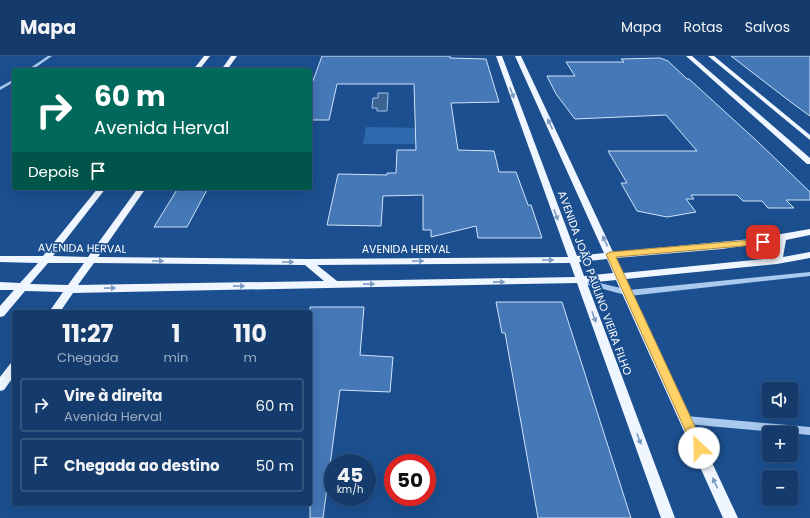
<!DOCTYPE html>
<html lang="pt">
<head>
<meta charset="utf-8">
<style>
  body { margin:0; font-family:Poppins,sans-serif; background:#214673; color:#f1f3f6; height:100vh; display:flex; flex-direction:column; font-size:15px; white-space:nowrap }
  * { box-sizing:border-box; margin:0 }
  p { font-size:13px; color:#9dadc1 }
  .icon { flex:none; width:22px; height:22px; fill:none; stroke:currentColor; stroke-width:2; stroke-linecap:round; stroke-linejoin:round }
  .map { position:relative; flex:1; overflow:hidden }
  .drawer { position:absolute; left:12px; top:254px; width:300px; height:196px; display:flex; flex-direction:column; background:#143b6b; border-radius:4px; box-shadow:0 4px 16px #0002,0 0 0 1px #33557e }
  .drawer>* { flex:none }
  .hud { position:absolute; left:12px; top:12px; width:300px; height:122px; border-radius:4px; box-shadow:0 4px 16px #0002,0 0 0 1px #33557e; background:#00695c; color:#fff; overflow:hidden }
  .tools { position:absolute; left:762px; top:326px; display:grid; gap:8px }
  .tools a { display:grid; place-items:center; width:36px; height:36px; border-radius:4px; background:#143b6b; box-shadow:0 4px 16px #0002,0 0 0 1px #33557e; font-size:20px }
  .speed { position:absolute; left:324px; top:398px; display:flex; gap:8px; font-size:20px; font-weight:700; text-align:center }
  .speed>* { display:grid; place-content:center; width:52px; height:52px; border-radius:50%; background:#143b6b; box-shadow:0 4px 16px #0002,0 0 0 1px #33557e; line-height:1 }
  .speed small { font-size:10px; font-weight:400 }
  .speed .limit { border:6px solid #d22; background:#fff; color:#111 }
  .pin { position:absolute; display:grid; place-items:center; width:34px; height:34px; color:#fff; margin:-17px; border-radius:8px; box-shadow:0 2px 6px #0006 }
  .me { position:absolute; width:44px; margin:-22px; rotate:336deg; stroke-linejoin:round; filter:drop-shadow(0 0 3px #0008) }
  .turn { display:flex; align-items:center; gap:14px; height:84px; padding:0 16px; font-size:18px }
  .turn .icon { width:52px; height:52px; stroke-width:2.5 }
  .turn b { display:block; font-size:28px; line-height:34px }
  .then { display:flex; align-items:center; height:38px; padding:0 16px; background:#0003; gap:8px; font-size:15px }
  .eta { display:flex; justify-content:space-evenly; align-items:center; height:68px; text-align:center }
  .eta b { font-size:24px; font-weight:700; line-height:28px }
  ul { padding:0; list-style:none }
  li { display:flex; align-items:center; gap:12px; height:54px; margin:0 8px 6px; padding:0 8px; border:2px solid #33557e; border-radius:4px }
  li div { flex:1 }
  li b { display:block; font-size:15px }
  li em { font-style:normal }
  header { display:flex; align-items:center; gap:24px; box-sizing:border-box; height:56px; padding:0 20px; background:#143b6b; border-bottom:1px solid #33557e }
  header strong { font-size:19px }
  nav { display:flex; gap:22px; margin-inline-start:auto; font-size:14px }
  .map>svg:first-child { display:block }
  .green { fill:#2e69ad }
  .water { fill:#3c6290; stroke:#9cc4f0 }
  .building { fill:#4478b7; stroke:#cfe3fa }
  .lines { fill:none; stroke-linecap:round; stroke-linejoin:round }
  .minor { fill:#a9c9ee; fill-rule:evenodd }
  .major { fill:#f0f6ff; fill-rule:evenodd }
  .oneway { fill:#7b9ac1 }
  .route { fill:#ffd166; stroke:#a68842 }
  .labels { text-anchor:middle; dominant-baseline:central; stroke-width:3.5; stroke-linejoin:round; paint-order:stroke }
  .street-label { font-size:11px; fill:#fff; stroke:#1b4f8f }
</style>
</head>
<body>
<header>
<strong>Mapa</strong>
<nav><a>Mapa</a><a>Rotas</a><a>Salvos</a></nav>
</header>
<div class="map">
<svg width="810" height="462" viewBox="0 0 810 462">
  <rect width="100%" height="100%" fill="#1b4f8f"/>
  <!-- green -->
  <path class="green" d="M 366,71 L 429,72 L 430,88 L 363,88 Z"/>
  <!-- water -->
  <path class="water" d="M 378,37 L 388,37 L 387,55 L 377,55 L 377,52 L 372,52 L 373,42 L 378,42 Z"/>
  <!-- building -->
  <path class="building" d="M 322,0 L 450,0 L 450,2 L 486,3 L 499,46 L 451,47 L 458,94 L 494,95 L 499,116 L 516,116 L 528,149 L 531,149 L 542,182 L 478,182 L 476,170 L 431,181 L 431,174 L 423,174 L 423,139 L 383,140 L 381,170 L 327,169 L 338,118 L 387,119 L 387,117 L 396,117 L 397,94 L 416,94 L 414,28 L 337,28 L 329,64 L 310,64 L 310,33 Z
    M 731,0 L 810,0 L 810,60 L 792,47 Z
    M 660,2 L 668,5 L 687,23 L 689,23 L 757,85 L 810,136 L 810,144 L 786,144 L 794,152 L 768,152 L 762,145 L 743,145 L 737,139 L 691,139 L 694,143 L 686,143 L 696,156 L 667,161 L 637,155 L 621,127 L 627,127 L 608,95 L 697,95 L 666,59 L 575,63 L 556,38 L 547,20 L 575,20 L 566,6 L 624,6 L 621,3 Z
    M 178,132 L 208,132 L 187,171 L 154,171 Z
    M 496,246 L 562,246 L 631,462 L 538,462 L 505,277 L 502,277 Z
    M 310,251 L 364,251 L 360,299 L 393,301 L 390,336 L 340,334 L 323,462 L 310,462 Z"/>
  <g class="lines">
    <!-- minor -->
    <path class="minor" d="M 48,0 L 52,0 L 32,14 L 27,14 Z
      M 14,23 L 14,26 L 0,34 L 0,31 Z
      M 810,216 L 810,220 L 629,240 L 581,227 L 580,225 L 583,223 L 629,234 Z
      M 686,360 L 810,371 L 810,379 L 686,368 L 683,367 L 682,364 L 683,361 Z"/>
    <!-- major -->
    <path class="major" d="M 204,0 L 210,0 L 199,14 L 193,14 Z
      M 231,0 L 237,0 L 227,14 L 221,14 Z
      M 496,0 L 502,0 L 577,200 L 604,197 L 515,0 L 521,0 L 613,196 L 751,183 L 810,173 L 810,179 L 786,184 L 783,201 L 810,196 L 810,202 L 777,208 L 626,223 L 738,462 L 723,462 L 616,224 L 587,227 L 675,462 L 661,462 L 577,227 L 73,237 L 60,256 L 49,256 L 63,236 L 25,235 L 4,260 L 0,261 L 0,250 L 14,234 L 0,234 L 0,226 L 20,227 L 38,207 L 0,206 L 0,200 L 43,200 L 98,132 L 106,132 L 53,200 L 88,201 L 138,132 L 146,132 L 98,201 L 307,203 L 568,201 ZM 777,185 L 773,202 L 623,217 L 616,202 L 722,193 ZM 607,203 L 613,217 L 584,220 L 579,206 ZM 48,207 L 84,207 L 68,229 L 30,228 ZM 94,207 L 305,209 L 324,225 L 78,229 ZM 570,207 L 575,221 L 337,225 L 317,209 Z
      M 686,0 L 692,0 L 810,102 L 810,108 L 807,108 Z
      M 708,0 L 714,0 L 810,79 L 810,84 Z
      M 14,306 L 14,320 L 4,334 L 0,335 L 0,321 L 10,308 Z"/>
  </g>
  <!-- one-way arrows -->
  <defs><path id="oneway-solid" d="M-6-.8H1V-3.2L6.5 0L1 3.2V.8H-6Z"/></defs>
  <g class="oneway">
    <use href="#oneway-solid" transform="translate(512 37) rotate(70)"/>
    <use href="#oneway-solid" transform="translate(550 68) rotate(-115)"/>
    <use href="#oneway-solid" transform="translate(556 159) rotate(70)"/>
    <use href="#oneway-solid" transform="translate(605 185) rotate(-115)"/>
    <use href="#oneway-solid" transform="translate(548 204)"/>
    <use href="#oneway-solid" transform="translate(158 205)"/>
    <use href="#oneway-solid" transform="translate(418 205)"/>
    <use href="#oneway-solid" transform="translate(288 206)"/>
    <use href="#oneway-solid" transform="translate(499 226) rotate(-1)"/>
    <use href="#oneway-solid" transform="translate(369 228) rotate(-1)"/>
    <use href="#oneway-solid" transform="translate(239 230) rotate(-1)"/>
    <use href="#oneway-solid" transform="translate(110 232) rotate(-1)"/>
    <use href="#oneway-solid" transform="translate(594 261) rotate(70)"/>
    <use href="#oneway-solid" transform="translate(639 383) rotate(70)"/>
    <use href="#oneway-solid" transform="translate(715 427) rotate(-115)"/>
  </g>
  <!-- route -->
  <path class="route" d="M 763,183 L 766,184 L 768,186 L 766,188 L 616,201 L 705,392 L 703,396 L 699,398 L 695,396 L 606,198 L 610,196 Z"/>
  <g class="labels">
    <!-- street labels -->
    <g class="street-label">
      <text transform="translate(82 192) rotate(1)">AVENIDA HERVAL</text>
      <text x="406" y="193">AVENIDA HERVAL</text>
      <text transform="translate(595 227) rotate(70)">AVENIDA JOÃO PAULINO VIEIRA FILHO</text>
    </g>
  </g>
</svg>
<div class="tools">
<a><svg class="icon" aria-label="sound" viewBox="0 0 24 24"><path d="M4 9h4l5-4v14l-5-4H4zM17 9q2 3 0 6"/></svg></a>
<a>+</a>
<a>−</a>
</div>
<div class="speed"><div>45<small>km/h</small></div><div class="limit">50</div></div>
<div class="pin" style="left:763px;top:186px;background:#d93025"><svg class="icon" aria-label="arrive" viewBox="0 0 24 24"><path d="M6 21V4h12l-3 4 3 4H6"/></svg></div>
<svg class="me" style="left:699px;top:392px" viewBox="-20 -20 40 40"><circle r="19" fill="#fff"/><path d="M0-13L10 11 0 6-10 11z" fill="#ffd166"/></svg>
<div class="hud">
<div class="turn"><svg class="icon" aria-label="right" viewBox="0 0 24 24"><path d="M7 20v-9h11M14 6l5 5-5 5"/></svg><div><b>60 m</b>Avenida Herval</div></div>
<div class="then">Depois<svg class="icon" aria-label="arrive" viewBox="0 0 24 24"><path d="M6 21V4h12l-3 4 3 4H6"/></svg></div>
</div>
<section class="drawer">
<div class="eta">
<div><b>11:27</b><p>Chegada</p></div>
<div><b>1</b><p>min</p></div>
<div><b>110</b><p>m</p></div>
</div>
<ul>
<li><svg class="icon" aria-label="right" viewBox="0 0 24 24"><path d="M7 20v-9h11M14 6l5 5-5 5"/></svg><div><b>Vire à direita</b><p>Avenida Herval</p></div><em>60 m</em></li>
<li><svg class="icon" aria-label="arrive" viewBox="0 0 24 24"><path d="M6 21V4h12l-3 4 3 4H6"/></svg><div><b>Chegada ao destino</b></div><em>50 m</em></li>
</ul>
</section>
</div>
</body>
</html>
